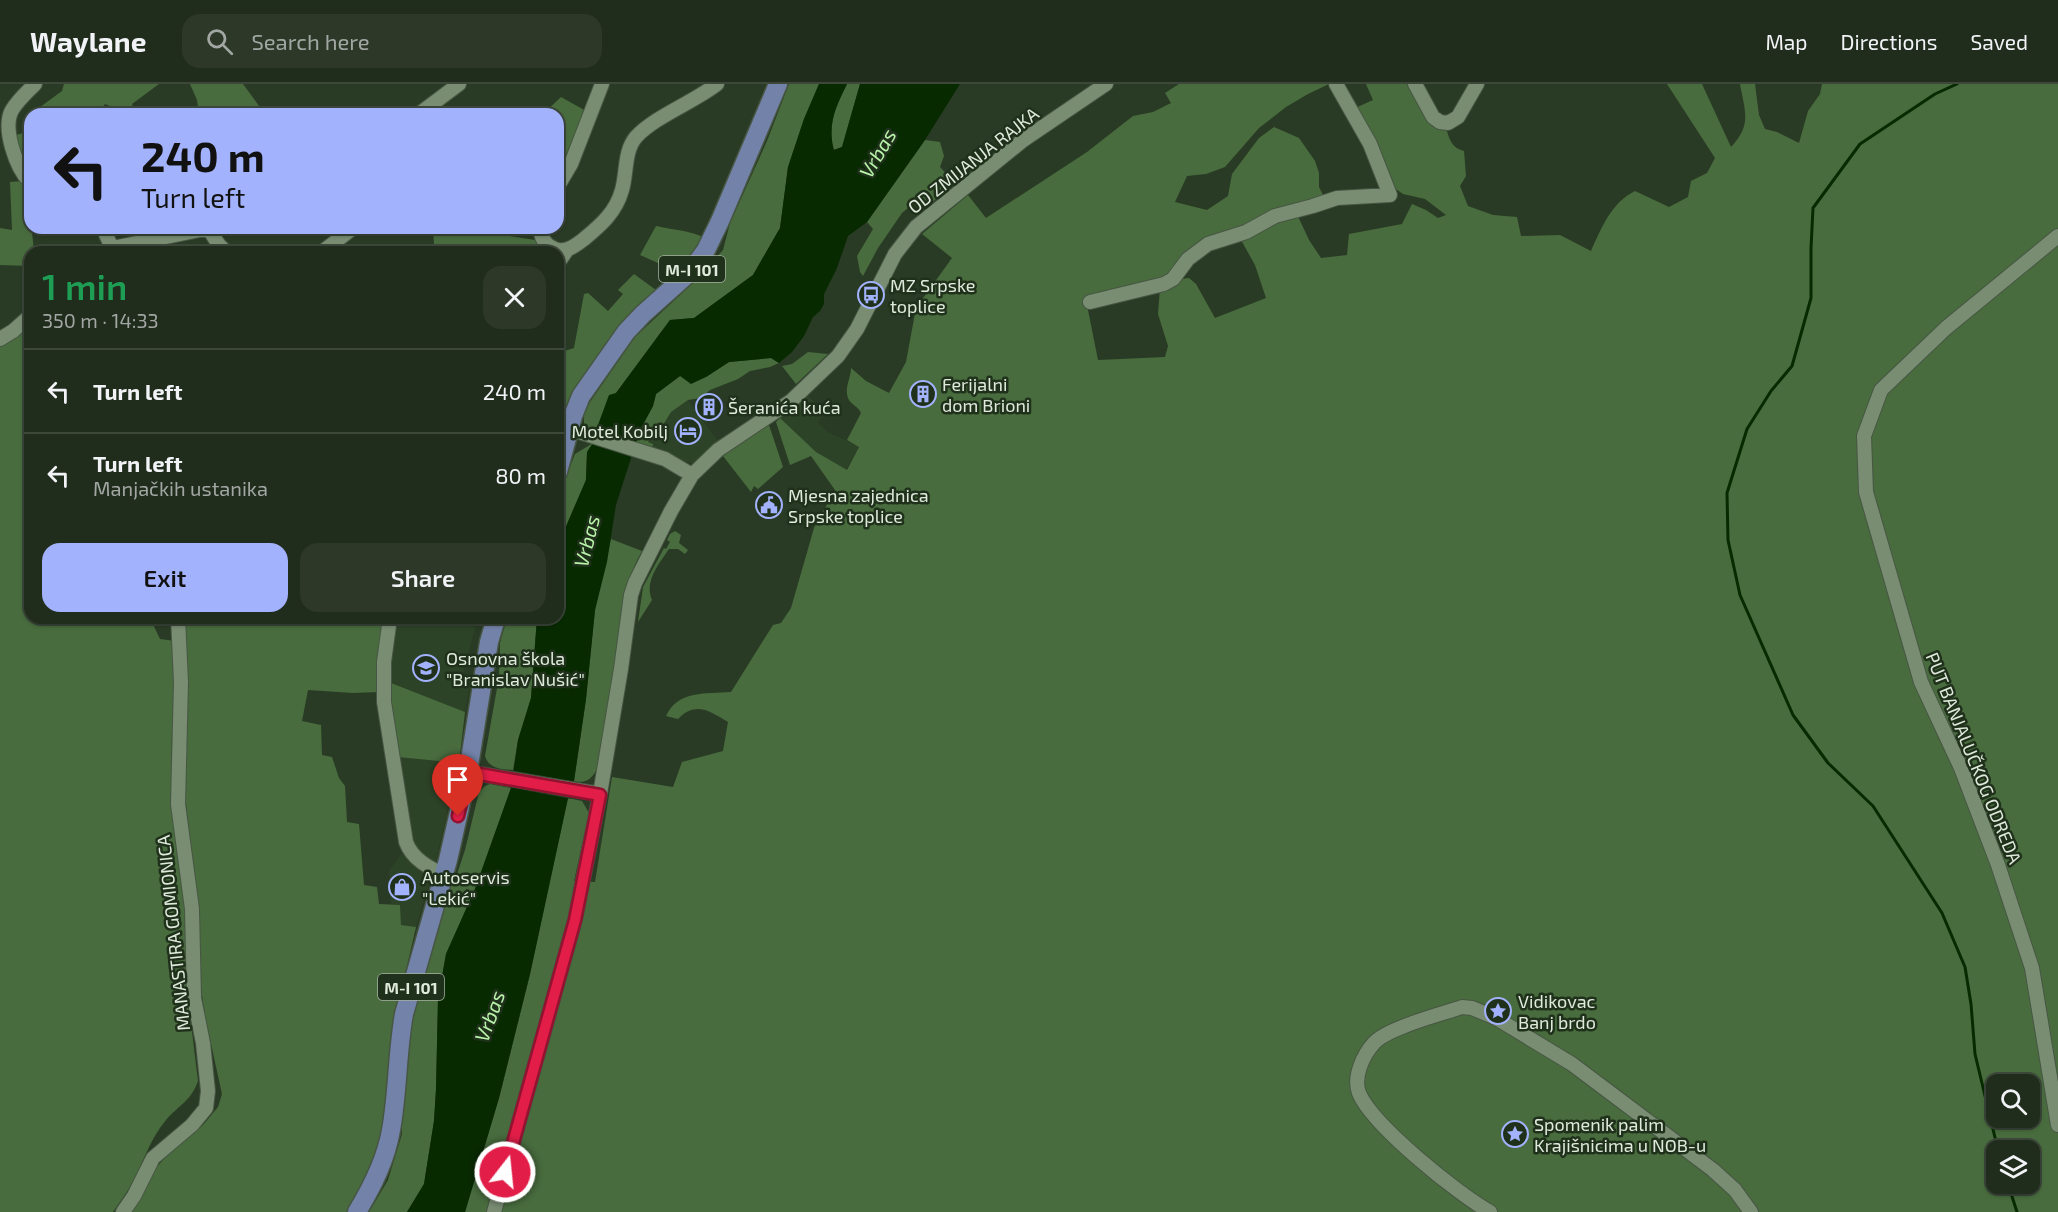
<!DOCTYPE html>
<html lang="en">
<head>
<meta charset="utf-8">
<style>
  body { margin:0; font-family:"Exo 2",sans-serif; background:#2d3829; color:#f1f3f6; height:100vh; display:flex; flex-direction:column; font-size:22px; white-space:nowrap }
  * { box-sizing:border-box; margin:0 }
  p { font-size:20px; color:#a2a7a3 }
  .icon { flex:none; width:33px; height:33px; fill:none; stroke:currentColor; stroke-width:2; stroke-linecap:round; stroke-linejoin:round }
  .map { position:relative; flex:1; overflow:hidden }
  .panel { position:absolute; left:24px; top:162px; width:540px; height:378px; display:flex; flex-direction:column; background:#202c1c; border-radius:18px; box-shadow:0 2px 4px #0004,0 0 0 2px #3d483b }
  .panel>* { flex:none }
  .banner { position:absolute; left:24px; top:24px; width:540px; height:126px; border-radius:18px; box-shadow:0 2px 4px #0004,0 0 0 2px #3d483b; background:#a3b2fd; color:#111; overflow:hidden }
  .controls { position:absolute; left:1986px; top:990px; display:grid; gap:12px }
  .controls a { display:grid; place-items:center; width:54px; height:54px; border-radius:12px; background:#202c1c; box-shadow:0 2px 4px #0004,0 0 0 2px #3d483b; font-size:30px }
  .pin { position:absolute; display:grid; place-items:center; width:51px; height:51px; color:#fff; margin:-62px -26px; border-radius:50% 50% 50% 0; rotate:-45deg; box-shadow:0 0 6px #0007 }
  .pin .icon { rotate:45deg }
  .me { position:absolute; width:66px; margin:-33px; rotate:16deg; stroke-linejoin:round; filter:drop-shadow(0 0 4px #0008) }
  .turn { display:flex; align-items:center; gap:21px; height:126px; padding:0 18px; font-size:27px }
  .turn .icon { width:78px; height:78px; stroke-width:2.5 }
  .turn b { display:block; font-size:42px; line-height:51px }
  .round { display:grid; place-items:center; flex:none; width:63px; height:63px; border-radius:18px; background:#2d3829 }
  .summary { display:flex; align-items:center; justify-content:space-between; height:102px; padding:0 18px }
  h1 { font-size:36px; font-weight:600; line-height:45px; color:#1e9e55 }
  .action { display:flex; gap:12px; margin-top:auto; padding:12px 18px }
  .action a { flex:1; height:69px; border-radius:18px; background:#a3b2fd; color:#111; font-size:24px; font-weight:600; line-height:69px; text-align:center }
  .action a+a { background:#2d3829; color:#f1f3f6 }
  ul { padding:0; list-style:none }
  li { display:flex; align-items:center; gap:18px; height:84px; padding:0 18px; border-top:2px solid #3d483b }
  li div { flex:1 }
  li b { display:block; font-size:22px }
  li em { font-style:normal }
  header { display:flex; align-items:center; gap:36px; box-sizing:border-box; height:84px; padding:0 30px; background:#202c1c; border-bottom:2px solid #3d483b }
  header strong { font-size:28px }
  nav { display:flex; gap:33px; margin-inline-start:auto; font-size:21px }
  .search { width:420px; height:54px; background:#2d3829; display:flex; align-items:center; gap:15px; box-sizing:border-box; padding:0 21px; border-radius:18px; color:#a2a7a3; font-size:22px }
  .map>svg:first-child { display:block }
  .built { fill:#2d4327 }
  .green { fill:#486c3e; fill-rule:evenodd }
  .water { fill:#072a00 }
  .pier { fill:#2a3b25 }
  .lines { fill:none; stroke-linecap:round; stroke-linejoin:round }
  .stream { stroke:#072a00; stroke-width:3 }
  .minor-casing { stroke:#475643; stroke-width:16 }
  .major-casing { stroke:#475643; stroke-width:21 }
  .minor { stroke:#798d73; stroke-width:14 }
  .major { stroke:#7282a8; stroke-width:18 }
  .route-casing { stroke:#92132f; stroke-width:15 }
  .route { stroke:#e11d48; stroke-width:10 }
  .labels { text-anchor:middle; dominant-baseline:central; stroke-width:5; stroke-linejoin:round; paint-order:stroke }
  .shield { fill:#20311b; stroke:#a6b2a2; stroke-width:1.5 }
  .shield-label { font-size:16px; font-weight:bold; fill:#dfeadc }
  .street-label { font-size:18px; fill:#dfeadc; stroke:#20311b }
  .poi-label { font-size:18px; fill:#dfeadc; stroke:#20311b; text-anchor:start }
  .water-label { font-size:20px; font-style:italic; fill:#baf4ab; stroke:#20311b }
</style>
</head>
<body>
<header>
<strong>Waylane</strong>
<div class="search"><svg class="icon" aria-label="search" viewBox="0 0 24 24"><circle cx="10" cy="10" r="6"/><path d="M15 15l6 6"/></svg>Search here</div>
<nav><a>Map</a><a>Directions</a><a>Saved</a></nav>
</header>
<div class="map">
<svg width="2058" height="1128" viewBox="0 0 2058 1128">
  <rect width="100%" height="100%" fill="#2a3b25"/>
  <!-- built -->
  <path class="built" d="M 807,311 L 825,328 L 818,339 L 829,349 L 859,362 L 846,386 L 816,368 L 780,334 Z
    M 688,316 L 720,360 L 695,380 L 651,368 L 648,358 L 652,352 L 654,353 L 671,328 Z
    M 393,534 L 419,536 L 420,534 L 464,534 L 475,544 L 463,590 L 471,594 L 465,628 L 386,597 Z
    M 398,673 L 459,679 L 435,780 L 412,763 Z
    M 404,766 L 429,788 L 429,799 L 416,843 L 401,841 L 400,821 L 391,820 L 389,787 Z"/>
  <!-- green -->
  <path class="green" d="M 64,0 L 159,0 L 132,20 L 135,30 L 129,30 L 105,20 L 98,30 L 33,30 L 36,26 L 62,7 Z
    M 190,0 L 243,0 L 262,26 L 259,30 L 199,30 L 197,16 Z
    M 789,0 L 819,0 L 804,35 L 788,83 L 780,144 L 753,191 L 694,234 L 670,236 L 616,309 L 595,349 L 584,344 L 584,329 L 590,318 L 635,253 L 695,197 L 723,166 L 730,139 L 767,57 Z
    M 847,0 L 860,0 L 842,63 L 833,66 C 828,39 835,24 847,0 Z
    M 1179,0 L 1329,0 L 1308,10 L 1286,23 L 1259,44 L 1225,83 L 1206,90 L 1187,92 L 1175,118 L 1207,126 L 1228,112 L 1232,90 L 1259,54 L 1274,43 L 1299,54 L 1315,77 L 1319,89 L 1319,103 L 1323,111 L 1308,118 L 1289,121 L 1265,130 L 1159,196 L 1086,216 L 1098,276 L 1165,273 L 1168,262 L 1158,230 L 1160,204 L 1180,195 L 1189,194 L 1196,200 L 1215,234 L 1266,214 L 1255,181 L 1241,156 L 1296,128 L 1309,156 L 1321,174 L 1347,171 L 1349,150 L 1402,140 L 1412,120 L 1426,126 L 1438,134 L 1446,131 L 1425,115 L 1403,110 L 1393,103 L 1353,25 L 1373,16 L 1366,0 L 1410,0 C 1419,19 1425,40 1447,47 C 1450,58 1453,64 1464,67 L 1466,92 L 1460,102 L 1468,122 L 1493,131 L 1517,133 L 1521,152 L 1560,151 L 1591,167 C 1602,143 1611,119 1635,107 L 1669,123 L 1688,113 L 1691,97 L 1707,89 L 1715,74 L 1667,0 L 1702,0 L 1731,63 C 1752,41 1745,28 1740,0 L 1755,0 L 1759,31 L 1765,45 L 1777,48 L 1799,59 L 1808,27 L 1820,10 L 1822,0 L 2058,0 L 2058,1128 L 465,1128 L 499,1014 L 530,890 L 568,714 L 582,717 L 589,729 L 574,797 L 595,798 L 612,693 L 673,703 L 682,678 L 723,667 L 728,638 C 709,627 696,617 678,635 L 666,632 C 678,606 706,610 731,608 L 773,541 L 781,539 L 791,524 L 814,444 L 835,406 L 811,372 L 790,381 L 776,338 L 780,334 L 816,368 L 847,386 L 859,363 L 847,356 L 861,329 C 858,322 850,320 848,314 C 844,304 851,294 851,284 L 866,297 L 889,309 L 906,278 L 916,224 L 952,174 L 922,150 L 968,111 L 986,134 L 1087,68 L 1133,32 L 1153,28 L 1171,19 L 1165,9 ZM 1996,1000 L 2030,1000 L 2030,1034 L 1996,1034 ZM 1996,1066 L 2030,1066 L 2030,1100 L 1996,1100 Z
    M 561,13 L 586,27 L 566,71 L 564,75 L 559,77 L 558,30 L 543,30 Z
    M 30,36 L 30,93 L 19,77 L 16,51 L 23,49 Z
    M 925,56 L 940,58 L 944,72 L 940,83 L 955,99 L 930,120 L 921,113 L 902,129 L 878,164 L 863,192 L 860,188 L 857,172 L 873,145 L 867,138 Z
    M 23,97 L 30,104 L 30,144 L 62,144 L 61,149 L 58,152 L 32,148 L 34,168 L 30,168 L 30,182 L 0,181 L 0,144 L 12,146 L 10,98 Z
    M 656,142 C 673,146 689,146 705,154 L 686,179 L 676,187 L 640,171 Z
    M 433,144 L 498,144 L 497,150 L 535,156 L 545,167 L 532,162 L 520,168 L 402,168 L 402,164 L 434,160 Z
    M 634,190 L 656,206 L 622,239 L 579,298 L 574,306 L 558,362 L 558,269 L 574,264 L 584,210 L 588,209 L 608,227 L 623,210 L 618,206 Z
    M 30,239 L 30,534 L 150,534 L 160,555 L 175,557 L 178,603 L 172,648 L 171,707 L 189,837 L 190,872 L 186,899 L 198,997 C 191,1017 179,1021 166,1036 C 150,1055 143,1079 131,1101 C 126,1110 119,1119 113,1128 L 0,1128 L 0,258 Z
    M 808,268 L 828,270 L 796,300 L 782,282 L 792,280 Z
    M 771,274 L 779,279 L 770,283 L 750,287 L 738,295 L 710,306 L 701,314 L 688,316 L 671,328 L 655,354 L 652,352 L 648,358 L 653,360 L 652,365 L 636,360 L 640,346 L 653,322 L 656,310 L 680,292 L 706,293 L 729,278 Z
    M 769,341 L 783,383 L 758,405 L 754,402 L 751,408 L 723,372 Z
    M 593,359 L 587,368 L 586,396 L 558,461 L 558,414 L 575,370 Z
    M 675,447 L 681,451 L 679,459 L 688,466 L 685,470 L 678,465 L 669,465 C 658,481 644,498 652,516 L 638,538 L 643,503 L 664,464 L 666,465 L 670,458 L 667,456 L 670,450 Z
    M 611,455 L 642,467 C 619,507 619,553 613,598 C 609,627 602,656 597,685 C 592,695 585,700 574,697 L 586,615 L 595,526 Z
    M 186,534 L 385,534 L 380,608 L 353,609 L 308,606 L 302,637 L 321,641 L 322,671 L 332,673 L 339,694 L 345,702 L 347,738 L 359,740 L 364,801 L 377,803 L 379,820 L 400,821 L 401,841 L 416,843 L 397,925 L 381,1063 L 349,1128 L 130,1128 L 155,1085 L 176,1061 L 202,1042 L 218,1023 L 222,1010 L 206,937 L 200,899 L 200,845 L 185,711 L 185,668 L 188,621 L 185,547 Z
    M 507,534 L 537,534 L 531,614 L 518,656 L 513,686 C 501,685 489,685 485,672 L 499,593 L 500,559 Z
    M 386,597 L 465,628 L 459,679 L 398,673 Z
    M 490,700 L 511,704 L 475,805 L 446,870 L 438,915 L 436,1005 L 434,1037 L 424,1100 L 407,1128 L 369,1128 L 388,1096 L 402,1050 L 402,1008 L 406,947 L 447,805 L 457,790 L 465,766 L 479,708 L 485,702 Z"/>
  <!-- water -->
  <path class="water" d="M 819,0 L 847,0 C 836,22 827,41 834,66 L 842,63 L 860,0 L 960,0 L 925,56 L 867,138 L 848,152 L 837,184 L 824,210 L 824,220 L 820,227 L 813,233 L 804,252 L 792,268 L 779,279 L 771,274 L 729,278 L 706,293 L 691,300 L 680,292 L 656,310 L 653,322 L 640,346 L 616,421 L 607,478 L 595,526 L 586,615 L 574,697 L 568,714 L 530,890 L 499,1014 L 465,1128 L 407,1128 L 424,1100 L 434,1037 L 436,1005 L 438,915 L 446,870 L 475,805 L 511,704 L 518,656 L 531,614 L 537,534 L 558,534 L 558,461 L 586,396 L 587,368 L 593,359 L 595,349 L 609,311 L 616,309 L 670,236 L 694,234 L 753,191 L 780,144 L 788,83 L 804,35 Z"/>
  <!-- pier -->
  <path class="pier" d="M 510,686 L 577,698 L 571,715 L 508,703 Z"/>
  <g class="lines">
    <!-- stream -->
    <path class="stream" d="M 1957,0 L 1935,10 L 1860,60 L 1813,124 L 1811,164 L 1811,214 L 1792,282 L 1771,307 L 1747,345 L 1727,409 L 1728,456 L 1740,511 L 1793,631 L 1828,679 L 1873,722 L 1942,829 L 1965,883 L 1971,920 L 1975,970 L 1998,1066
      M 2008,1100 L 2017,1128"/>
    <defs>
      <path id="minor" d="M 1415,0 L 1433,33 L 1440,38 L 1448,39 L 1458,33 L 1477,0
        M 419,30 L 459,0
        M 30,98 C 16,84 2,44 12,26 C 18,16 27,8 35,0
        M 558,102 L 571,80 L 602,0
        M 103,144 L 112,164
        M 540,144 C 541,153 545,162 555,165 C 566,169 575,162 584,155 C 601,141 616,128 622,106 C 627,89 624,67 636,53 C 654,33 694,18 717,0
        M 2058,152 L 1946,244 L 1881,306 L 1864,352 L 1866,408 L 1921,598 L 1961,684 L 1998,781 L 2032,884 L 2058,1041
        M 107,168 L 112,164 L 205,145 L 210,147 L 219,161 L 226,168
        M 322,168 L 353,144
        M 558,179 L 567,166
        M 1090,218 L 1164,200 L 1173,195 L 1188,175 L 1208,160 L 1246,148 L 1275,132 L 1313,122 L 1337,114 L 1390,111 L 1370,60 L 1336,0
        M 0,255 L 13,247 L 30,232
        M 570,345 L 665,375 L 692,391
        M 390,534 L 384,578 L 384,618 L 406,758 C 412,775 429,784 445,791
        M 468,688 L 600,710
        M 123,1128 L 134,1112 L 153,1074 L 192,1041 L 206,1024 L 208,1007 L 203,959 L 194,914 L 192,825 L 178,720 L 181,598 L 178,534
        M 494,1128 L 575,836 L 600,710 L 621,585 L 631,511 L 635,499 L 671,427 L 692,391 L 718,366 L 791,317 L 838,272 L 857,245 L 895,170 L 916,143 L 1022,57 L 1106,0
        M 1490,1128 C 1459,1111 1372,1041 1359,1009 C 1353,993 1363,971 1374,959 C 1387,944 1442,930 1462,923 L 1472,924 L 1496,934 L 1572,980 L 1713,1086 L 1735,1106 L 1751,1128"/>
      <path id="major" d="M 558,388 L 573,332 L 581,312 L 626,248 L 643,230 L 689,189 L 706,166 L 720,137 L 778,0
        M 357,1128 C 372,1103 386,1076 391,1046 C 398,1008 397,969 404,930 L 448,776 L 468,688 L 489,558 L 496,534"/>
    </defs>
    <!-- minor casing -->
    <use href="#minor" class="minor-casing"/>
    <!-- major casing -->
    <use href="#major" class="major-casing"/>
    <!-- minor -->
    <use href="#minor" class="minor"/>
    <!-- major -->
    <use href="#major" class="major"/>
  </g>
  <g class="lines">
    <defs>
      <path id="route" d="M 458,732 L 468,688 L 600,711 L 575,836 L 505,1088"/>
    </defs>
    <!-- route casing -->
    <use href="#route" class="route-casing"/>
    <!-- route -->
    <use href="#route" class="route"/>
  </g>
  <!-- icons -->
  <defs>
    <symbol id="bus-ring" viewBox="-11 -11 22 22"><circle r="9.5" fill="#20311b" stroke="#a3b2fd" stroke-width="1.5"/><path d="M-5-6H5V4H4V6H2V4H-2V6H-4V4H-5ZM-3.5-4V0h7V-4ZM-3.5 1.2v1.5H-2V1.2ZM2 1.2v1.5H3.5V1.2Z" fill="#a3b2fd"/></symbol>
    <symbol id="building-ring" viewBox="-11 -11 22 22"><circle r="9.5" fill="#20311b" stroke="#a3b2fd" stroke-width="1.5"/><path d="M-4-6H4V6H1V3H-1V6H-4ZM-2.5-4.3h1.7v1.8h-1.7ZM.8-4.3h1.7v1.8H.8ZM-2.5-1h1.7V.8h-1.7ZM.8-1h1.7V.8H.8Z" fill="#a3b2fd"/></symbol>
    <symbol id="hotel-ring" viewBox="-11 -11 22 22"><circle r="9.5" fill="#20311b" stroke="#a3b2fd" stroke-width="1.5"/><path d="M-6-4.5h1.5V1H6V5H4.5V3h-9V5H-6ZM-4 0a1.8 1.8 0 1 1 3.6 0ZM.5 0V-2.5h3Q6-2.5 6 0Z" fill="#a3b2fd"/></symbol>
    <symbol id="civic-ring" viewBox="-11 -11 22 22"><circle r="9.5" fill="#20311b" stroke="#a3b2fd" stroke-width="1.5"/><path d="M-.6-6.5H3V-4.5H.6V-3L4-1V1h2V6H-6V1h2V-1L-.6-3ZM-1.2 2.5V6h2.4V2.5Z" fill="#a3b2fd"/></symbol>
    <symbol id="school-ring" viewBox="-11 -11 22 22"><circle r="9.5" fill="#20311b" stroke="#a3b2fd" stroke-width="1.5"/><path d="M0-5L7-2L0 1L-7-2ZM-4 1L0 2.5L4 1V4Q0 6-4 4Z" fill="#a3b2fd"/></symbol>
    <symbol id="shop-ring" viewBox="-11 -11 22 22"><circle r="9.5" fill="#20311b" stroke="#a3b2fd" stroke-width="1.5"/><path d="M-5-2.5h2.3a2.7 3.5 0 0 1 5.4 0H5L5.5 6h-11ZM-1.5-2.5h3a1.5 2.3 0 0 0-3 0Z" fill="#a3b2fd"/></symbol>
    <symbol id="sight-ring" viewBox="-11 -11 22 22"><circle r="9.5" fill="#20311b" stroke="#a3b2fd" stroke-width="1.5"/><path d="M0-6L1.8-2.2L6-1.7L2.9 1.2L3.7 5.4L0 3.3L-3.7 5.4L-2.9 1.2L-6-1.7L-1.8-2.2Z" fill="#a3b2fd"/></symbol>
  </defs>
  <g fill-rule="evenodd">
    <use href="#bus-ring" x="856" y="196" width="30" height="30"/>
    <use href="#building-ring" x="908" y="295" width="30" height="30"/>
    <use href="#building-ring" x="694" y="308" width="30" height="30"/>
    <use href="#hotel-ring" x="673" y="332" width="30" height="30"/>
    <use href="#civic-ring" x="754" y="406" width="30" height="30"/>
    <use href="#school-ring" x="411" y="569" width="30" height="30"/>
    <use href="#shop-ring" x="387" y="788" width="30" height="30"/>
    <use href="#sight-ring" x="1483" y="912" width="30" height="30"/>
    <use href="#sight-ring" x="1500" y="1035" width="30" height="30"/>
  </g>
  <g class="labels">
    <!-- shield labels -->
    <g class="shield">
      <rect x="659" y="172" width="66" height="26" rx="4.5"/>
      <rect x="378" y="890" width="66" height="26" rx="4.5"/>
    </g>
    <g class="shield-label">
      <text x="692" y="185">M-I 101</text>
      <text x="411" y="903">M-I 101</text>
    </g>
    <!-- street labels -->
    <g class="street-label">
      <text transform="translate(973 76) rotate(-38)">OD ZMIJANJA RAJKA</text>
      <text transform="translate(1974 674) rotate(68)">PUT BANJALUČKOG ODREDA</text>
      <text transform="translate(173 849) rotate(-96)">MANASTIRA GOMIONICA</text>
    </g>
    <!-- poi labels -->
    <g class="poi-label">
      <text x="890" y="201">MZ Srpske<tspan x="890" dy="21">toplice</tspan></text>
      <text x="942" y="300">Ferijalni<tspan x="942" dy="21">dom Brioni</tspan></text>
      <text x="728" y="323">Šeranića kuća</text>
      <text x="668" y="347" text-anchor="end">Motel Kobilj</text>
      <text x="788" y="411">Mjesna zajednica<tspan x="788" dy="21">Srpske toplice</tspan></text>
      <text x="446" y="574">Osnovna škola<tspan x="446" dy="21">"Branislav Nušić"</tspan></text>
      <text x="422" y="793">Autoservis<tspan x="422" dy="21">"Lekić"</tspan></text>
      <text x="1518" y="917">Vidikovac<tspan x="1518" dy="21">Banj brdo</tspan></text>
      <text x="1534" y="1040">Spomenik palim<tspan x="1534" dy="21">Krajišnicima u NOB-u</tspan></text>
    </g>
    <!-- water labels -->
    <g class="water-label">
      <text transform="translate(877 69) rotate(-60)">Vrbas</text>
      <text transform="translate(586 457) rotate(-76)">Vrbas</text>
      <text transform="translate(489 932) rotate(-70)">Vrbas</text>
    </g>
  </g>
</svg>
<div class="controls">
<a><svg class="icon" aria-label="search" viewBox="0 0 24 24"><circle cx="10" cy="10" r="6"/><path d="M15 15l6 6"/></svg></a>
<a><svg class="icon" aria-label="layers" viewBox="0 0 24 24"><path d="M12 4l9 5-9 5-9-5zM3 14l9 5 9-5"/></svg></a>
</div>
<div class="pin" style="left:458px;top:732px;background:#d93025"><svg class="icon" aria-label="arrive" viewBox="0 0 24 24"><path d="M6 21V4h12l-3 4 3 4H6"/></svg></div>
<svg class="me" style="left:505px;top:1088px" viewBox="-20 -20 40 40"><circle r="17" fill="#e11d48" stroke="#fff" stroke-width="3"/><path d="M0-11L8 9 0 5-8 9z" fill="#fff"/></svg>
<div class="banner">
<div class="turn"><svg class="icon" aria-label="left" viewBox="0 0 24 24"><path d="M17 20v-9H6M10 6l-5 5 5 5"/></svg><div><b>240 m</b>Turn left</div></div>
</div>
<section class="panel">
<div class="summary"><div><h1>1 min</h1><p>350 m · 14:33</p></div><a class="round"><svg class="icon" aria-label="close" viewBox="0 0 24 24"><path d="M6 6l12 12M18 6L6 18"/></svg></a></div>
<ul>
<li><svg class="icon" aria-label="left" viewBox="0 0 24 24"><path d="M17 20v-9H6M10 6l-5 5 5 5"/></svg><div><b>Turn left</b></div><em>240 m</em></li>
<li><svg class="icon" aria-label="left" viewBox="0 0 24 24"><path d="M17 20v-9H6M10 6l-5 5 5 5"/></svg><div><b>Turn left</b><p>Manjačkih ustanika</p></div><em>80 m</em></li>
</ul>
<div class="action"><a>Exit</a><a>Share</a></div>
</section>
</div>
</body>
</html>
